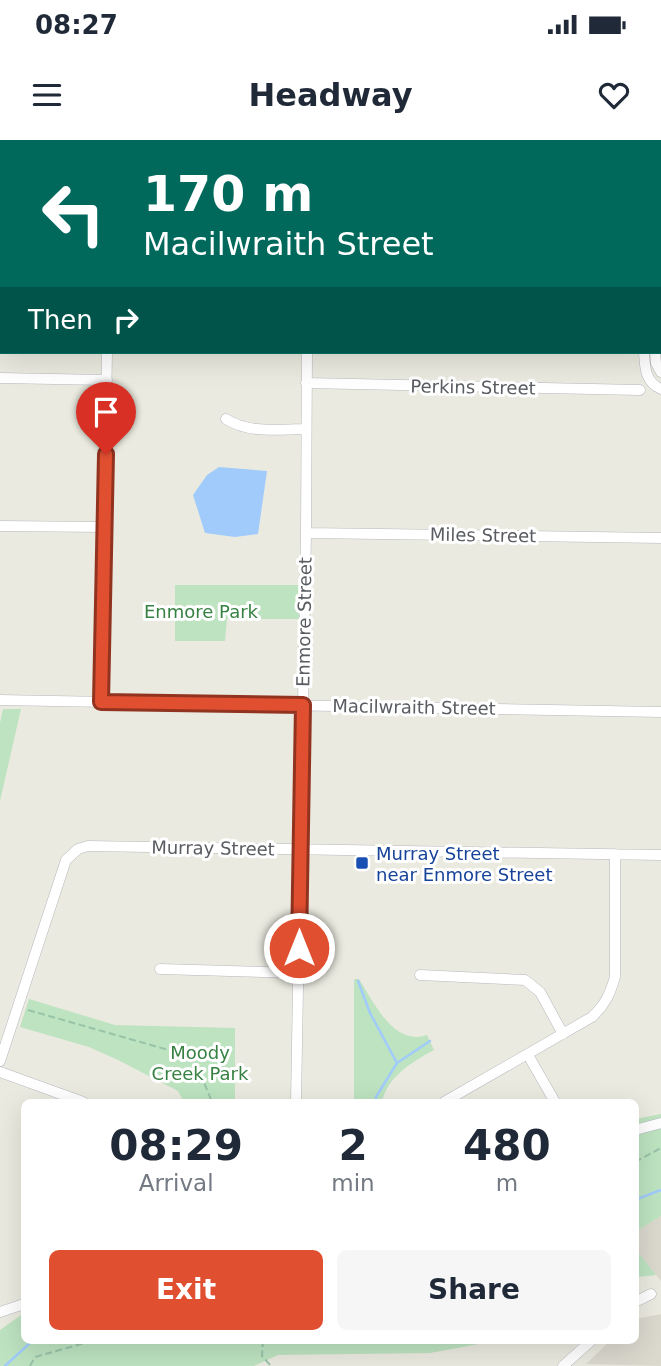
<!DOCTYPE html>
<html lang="en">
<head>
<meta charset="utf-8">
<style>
  body { margin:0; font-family:"DejaVu Sans",sans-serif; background:#f6f6f7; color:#1f2937; height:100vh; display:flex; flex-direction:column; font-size:26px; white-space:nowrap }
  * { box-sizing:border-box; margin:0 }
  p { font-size:23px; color:#747a83 }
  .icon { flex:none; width:38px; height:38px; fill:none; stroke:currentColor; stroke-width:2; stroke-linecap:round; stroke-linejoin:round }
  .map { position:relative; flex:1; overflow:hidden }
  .sheet { position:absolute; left:21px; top:959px; width:618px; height:245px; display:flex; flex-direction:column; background:#fff; border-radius:10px; box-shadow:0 7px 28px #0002 }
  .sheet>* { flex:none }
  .hud { position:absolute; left:0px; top:0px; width:662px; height:214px; box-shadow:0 7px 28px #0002; background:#00695c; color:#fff; overflow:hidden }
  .pin { position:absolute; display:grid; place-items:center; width:60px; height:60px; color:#fff; margin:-72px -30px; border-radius:50% 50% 50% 0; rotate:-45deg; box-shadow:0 0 7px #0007 }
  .pin .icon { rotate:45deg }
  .me { position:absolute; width:77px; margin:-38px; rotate:0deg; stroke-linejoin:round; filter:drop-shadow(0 0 5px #0008) }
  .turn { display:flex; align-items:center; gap:24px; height:147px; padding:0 28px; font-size:32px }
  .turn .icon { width:91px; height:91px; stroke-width:2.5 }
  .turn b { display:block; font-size:49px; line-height:60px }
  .then { display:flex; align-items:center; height:66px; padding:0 28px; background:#0003; gap:14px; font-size:26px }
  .eta { display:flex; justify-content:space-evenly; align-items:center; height:119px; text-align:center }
  .eta b { font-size:42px; font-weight:700; line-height:49px }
  .cta { display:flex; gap:14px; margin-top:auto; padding:14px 28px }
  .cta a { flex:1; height:80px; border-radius:10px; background:#e14f31; color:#fff; font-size:28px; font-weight:700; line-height:80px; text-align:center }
  .cta a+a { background:#f6f6f7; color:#1f2937 }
  .status { display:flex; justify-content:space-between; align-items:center; height:49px; padding:0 35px; background:#fff; direction:ltr }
  .status svg { height:19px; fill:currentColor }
  header { display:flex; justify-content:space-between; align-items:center; height:91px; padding:0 28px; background:#fff; font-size:32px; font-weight:700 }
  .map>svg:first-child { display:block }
  .education { fill:#dbd9ce }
  .green { fill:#bde3c0 }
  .water { fill:#a0cbfb }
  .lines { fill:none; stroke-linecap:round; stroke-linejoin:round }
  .stream { stroke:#a0cbfb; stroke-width:2.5 }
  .minor-casing { stroke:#b6b8bd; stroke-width:11 }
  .major-casing { stroke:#ebcf5a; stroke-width:14 }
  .path { stroke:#97c3a8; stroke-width:2; stroke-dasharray:7 3.5; stroke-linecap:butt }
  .minor { stroke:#fff; stroke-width:10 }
  .major { stroke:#fbf5a5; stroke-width:12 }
  .route-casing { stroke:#923320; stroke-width:18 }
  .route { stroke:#e14f31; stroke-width:12 }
  .transit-dot { fill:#1a4fb4; stroke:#fff; stroke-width:2.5 }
  .labels { text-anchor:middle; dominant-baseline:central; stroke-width:6; stroke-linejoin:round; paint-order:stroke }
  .street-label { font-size:18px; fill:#595c61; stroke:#fff }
  .park-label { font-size:18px; fill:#378142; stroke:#fff }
  .transit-label { font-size:18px; fill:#164399; stroke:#fff; text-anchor:start }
</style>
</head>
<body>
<div class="status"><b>08:27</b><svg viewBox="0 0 49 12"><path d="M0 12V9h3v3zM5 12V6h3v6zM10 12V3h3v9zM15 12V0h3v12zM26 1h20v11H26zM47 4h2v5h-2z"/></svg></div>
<header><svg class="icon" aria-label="menu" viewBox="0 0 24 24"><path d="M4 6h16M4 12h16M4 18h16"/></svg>Headway<svg class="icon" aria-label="heart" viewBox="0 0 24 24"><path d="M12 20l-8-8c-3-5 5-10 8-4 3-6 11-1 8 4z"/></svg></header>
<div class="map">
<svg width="661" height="1226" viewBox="0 0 661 1226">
  <rect width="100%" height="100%" fill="#ebeae0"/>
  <!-- education -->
  <path class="education" d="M 661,1076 L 661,1141 L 635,1109 L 635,1092 Z
    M 661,1174 L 661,1226 L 586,1224 L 610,1201 L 635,1200 L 635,1179 Z"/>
  <!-- green -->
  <path class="green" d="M 0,0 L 92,0 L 2,2 L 2,68 Z
    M 175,445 L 305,445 L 304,479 L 227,479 L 225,501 L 175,501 Z
    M 3,569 L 21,569 L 0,661 L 0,583 Z
    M 354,839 L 359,839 C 373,861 394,907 427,895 L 434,910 C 412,922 388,936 382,962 L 354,962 Z
    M 29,859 L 115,885 L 235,888 L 235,962 L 184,962 L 178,951 L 118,920 L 89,907 L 20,887 Z
    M 661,974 L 661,1076 L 635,1092 L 635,979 Z
    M 635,1109 L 635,1108 L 656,1135 L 638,1137 Z
    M 24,1173 L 24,1200 L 485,1201 L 479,1204 L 430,1213 L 278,1215 L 254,1226 L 0,1226 L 0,1190 Z"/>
  <!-- water -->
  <path class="water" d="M 219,327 L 267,331 L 258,394 L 235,397 L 205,393 L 193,355 L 207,335 Z"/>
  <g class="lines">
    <!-- stream -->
    <path class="stream" d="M 115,2 L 115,0
      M 358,841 L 370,873 L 397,923
      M 376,962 L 376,957 L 397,923 L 430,901
      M 635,1060 L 661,1050
      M 5,1226 L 31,1202 L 54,1200"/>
    <defs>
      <path id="minor" d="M 321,0 L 332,2
        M 106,2 L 106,0
        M 657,2 L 657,0
        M 0,74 L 2,74
        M 644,212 C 645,228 645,242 661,249
        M 655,212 L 656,223 L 661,232
        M 0,238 L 107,240
        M 306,243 L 640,250
        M 226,279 C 249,294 279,289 306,289
        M 0,386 L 105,387
        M 306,393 L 661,398
        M 0,560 L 661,572
        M 101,562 L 107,212
        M 160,829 L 299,833
        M 420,835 L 525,840 L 540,852 L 563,894
        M 528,915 L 555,962
        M 0,921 L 66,720 L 78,709 L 88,706 L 661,715
        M 0,932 L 83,962
        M 296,962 L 306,393 L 307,212
        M 444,962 L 592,877 C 605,865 610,854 615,837 L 615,714
        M 635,990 L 661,983
        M 635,1162 L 651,1154
        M 0,1172 L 24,1164
        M 563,1226 L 592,1200"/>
      <path id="major" d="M 0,87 L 2,87
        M 0,110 L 2,110
        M 660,185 L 661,185
        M 660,203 L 661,203"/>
    </defs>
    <!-- minor casing -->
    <use href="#minor" class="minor-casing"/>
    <!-- major casing -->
    <use href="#major" class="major-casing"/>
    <!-- path -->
    <path class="path" d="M 28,870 L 186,915 L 196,923 L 212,962
      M 635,1022 L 661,1008
      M 217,1200 L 229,1200
      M 263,1200 L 262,1216 L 271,1226
      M 30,1226 L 35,1217 L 95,1200"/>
    <!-- minor -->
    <use href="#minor" class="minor"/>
    <!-- major -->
    <use href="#major" class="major"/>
  </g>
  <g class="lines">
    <defs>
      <path id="route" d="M 106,314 L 101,562 L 303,565 L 299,808"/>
    </defs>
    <!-- route casing -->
    <use href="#route" class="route-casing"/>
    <!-- route -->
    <use href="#route" class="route"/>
  </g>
  <!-- markers -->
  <rect class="transit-dot" x="355" y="716" width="14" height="14" rx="3.5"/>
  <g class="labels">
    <!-- street labels -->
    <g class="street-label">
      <text transform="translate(473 247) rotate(1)">Perkins Street</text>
      <text transform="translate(483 395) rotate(1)">Miles Street</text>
      <text transform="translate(304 482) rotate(-89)">Enmore Street</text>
      <text transform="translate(414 567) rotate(1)">Macilwraith Street</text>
      <text transform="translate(213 708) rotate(1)">Murray Street</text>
    </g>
    <!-- park labels -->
    <g class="park-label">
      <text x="201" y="471">Enmore Park</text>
      <text x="200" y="912">Moody<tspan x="200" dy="21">Creek Park</tspan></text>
    </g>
    <!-- transit labels -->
    <g class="transit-label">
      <text x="376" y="713">Murray Street<tspan x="376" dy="21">near Enmore Street</tspan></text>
    </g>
  </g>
</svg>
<div class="pin" style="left:106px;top:314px;background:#d93025"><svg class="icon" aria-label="arrive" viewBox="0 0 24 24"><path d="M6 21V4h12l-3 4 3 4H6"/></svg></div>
<svg class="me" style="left:299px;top:808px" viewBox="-20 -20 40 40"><circle r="17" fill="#e14f31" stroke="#fff" stroke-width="3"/><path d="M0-11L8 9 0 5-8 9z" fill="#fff"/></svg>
<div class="hud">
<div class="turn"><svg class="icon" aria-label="left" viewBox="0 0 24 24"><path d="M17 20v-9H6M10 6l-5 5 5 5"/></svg><div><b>170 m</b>Macilwraith Street</div></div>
<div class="then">Then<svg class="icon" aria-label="right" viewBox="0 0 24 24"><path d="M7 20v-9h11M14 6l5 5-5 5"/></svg></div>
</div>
<section class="sheet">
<div class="eta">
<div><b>08:29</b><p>Arrival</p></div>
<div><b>2</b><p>min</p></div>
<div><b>480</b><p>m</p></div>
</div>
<div class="cta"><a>Exit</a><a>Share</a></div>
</section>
</div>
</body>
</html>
